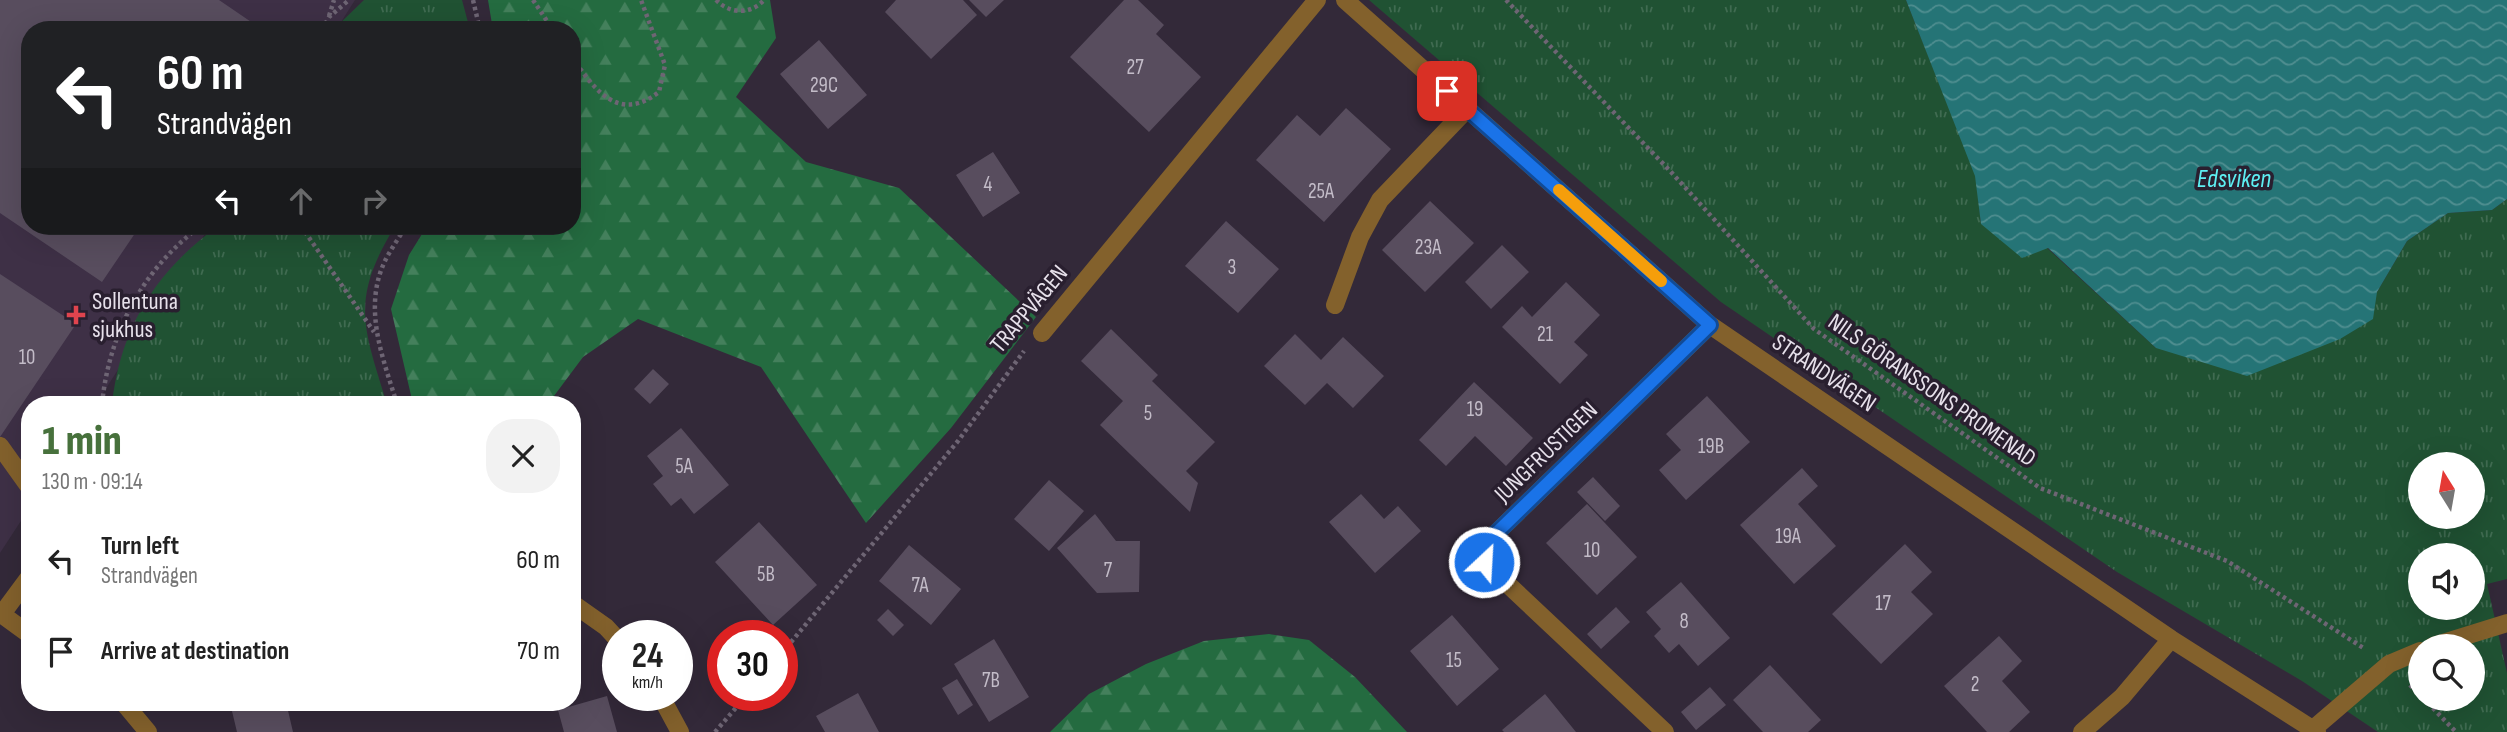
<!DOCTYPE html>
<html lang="en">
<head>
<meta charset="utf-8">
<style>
  body { margin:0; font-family:"Sofia Sans Condensed",sans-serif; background:#f2f2f2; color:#222; height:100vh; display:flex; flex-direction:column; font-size:26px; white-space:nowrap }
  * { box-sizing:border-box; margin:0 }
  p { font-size:23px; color:#767676 }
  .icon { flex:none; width:38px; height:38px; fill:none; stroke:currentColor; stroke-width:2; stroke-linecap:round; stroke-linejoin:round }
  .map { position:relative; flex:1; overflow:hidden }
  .panel { position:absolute; left:21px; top:396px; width:560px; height:315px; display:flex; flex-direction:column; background:#fff; border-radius:28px; box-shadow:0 7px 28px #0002 }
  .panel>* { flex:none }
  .hud { position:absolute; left:21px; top:21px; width:560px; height:214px; border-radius:28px; box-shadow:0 7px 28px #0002; background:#202124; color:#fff; overflow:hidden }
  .needle { width:46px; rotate:349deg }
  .fabs { position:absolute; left:2408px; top:452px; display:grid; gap:14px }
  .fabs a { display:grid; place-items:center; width:77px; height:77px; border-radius:50%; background:#fff; box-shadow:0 7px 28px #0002; font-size:35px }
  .speed { position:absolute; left:602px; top:620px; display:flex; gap:14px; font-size:35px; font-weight:700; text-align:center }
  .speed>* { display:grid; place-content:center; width:91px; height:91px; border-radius:50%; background:#fff; box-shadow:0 7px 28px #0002; line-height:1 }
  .speed small { font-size:18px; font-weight:400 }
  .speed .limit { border:10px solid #d22; background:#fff; color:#111 }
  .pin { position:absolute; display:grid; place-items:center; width:60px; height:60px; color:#fff; margin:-30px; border-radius:14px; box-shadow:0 4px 10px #0006 }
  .me { position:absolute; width:77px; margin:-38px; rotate:25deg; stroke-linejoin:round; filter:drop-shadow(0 0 5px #0008) }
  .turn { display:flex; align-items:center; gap:24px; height:147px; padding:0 21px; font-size:32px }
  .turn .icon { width:91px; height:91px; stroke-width:2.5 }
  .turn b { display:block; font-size:49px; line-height:60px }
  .lanes { display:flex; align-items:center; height:66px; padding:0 21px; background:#0003; justify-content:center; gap:35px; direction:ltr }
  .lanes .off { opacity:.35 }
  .round { display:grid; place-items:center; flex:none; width:74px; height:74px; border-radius:28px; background:#f2f2f2 }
  .head { display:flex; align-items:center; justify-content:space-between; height:119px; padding:0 21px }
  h1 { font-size:42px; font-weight:800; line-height:52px; color:#47713c }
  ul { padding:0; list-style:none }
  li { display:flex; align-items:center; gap:21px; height:91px; padding:0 21px }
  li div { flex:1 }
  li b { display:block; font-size:26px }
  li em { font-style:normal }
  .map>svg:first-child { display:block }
  .built { fill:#3e3046 }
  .grass { fill:url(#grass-tufts); fill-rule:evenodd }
  .forest { fill:url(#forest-firs) }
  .water { fill:url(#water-waves) }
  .building { fill:#584d5e }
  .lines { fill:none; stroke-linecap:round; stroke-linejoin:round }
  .path { stroke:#6e6574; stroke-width:4.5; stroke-dasharray:3.5 3.5; stroke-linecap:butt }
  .minor { stroke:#83612c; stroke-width:18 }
  .route-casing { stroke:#114b97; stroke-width:18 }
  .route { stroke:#1a73e8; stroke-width:12 }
  .slow { stroke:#f59e0b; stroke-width:12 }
  .health-dot { fill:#e0444e; stroke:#291f2f; stroke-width:2.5 }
  .labels { text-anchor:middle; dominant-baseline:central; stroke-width:7; stroke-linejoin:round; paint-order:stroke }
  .number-label { font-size:21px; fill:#c3bcc8 }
  .poi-label { font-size:24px; fill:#e7e1eb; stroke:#291f2f; text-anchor:start }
  .street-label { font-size:24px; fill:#e7e1eb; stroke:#291f2f }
  .water-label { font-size:26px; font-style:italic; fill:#5deef2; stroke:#291f2f }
</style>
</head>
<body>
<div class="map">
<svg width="2507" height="732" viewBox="0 0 2507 732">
  <defs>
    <pattern id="grass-tufts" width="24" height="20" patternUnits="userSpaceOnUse" patternTransform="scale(1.75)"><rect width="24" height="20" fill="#205233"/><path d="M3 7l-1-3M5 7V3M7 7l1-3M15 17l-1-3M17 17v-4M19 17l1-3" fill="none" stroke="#406b51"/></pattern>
    <pattern id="forest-firs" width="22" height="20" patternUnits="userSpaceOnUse" patternTransform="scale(1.75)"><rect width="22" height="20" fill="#246b40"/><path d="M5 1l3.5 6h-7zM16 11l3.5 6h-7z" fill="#44805c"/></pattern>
    <pattern id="water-waves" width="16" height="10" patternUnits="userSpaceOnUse" patternTransform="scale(1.75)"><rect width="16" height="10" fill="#257476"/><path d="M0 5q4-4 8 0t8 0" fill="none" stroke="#4f8e90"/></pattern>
  </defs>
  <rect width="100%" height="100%" fill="#332939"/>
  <!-- built -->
  <path class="built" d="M 0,0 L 355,0 L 336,30 L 30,30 L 30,226 L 210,226 L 96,404 L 30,404 L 30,507 L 0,553 Z"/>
  <!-- grass -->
  <path class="grass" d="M 364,0 L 462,0 L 470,30 L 333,30 Z
    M 1369,0 L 1906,0 L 1976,176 L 1981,224 L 2047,248 L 2156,348 L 2377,292 L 2407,241 L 2448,213 L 2492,210 L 2507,199 L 2507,579 L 2487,584 L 2507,673 L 2507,732 L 2378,732 L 2302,681 L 2117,572 L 1721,302 ZM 2420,464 L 2473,464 L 2473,516 L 2420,516 ZM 2420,555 L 2473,555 L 2473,607 L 2420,607 ZM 2420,646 L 2473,646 L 2473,698 L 2420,698 Z
    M 218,226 L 395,226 C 350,300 363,326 387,404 L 112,404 C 121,327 155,272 218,226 Z"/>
  <!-- forest -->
  <path class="forest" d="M 488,0 L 770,0 L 776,38 L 736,97 L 806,162 L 899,188 L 1036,317 L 951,428 L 866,523 L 761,367 L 638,319 L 583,357 L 548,404 L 413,404 L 391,309 L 409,255 L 427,226 L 572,226 L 572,30 L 493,30 Z
    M 1269,634 L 1309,640 L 1355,677 L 1407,732 L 1050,732 L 1089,694 L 1146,664 L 1204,641 Z"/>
  <!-- water -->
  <path class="water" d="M 1906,0 L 2507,0 L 2507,199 L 2492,210 L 2448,213 L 2407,241 L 2377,292 L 2373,319 L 2340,339 L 2247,376 L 2156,348 L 2048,248 L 2022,258 L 1981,224 L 1975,176 Z"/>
  <!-- building -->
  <path class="building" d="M 0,0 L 219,0 L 263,30 L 30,30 L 30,102 L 27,107 L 30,109 L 30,226 L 140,226 L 102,282 L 0,213 Z
    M 896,0 L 963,0 L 977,15 L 931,59 L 885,12 Z
    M 969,0 L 1004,0 L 986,17 Z
    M 1124,0 L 1138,0 L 1164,25 L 1156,34 L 1201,77 L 1149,132 L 1070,57 Z
    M 819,40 L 867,95 L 828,129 L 780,74 Z
    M 1346,108 L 1391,149 L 1324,222 L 1256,160 L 1297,115 L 1320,136 Z
    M 993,152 L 1020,193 L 983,217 L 956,175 Z
    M 1430,201 L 1474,243 L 1425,292 L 1382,250 Z
    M 1226,221 L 1279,269 L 1238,313 L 1185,266 Z
    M 1502,245 L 1529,272 L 1491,309 L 1465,282 Z
    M 0,274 L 76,324 L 0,437 Z
    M 1566,282 L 1600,315 L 1574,342 L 1588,355 L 1560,384 L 1502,327 L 1522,306 L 1532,317 Z
    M 1111,329 L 1158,375 L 1152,381 L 1215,442 L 1186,471 L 1198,483 L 1190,512 L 1100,425 L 1123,401 L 1081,361 Z
    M 1295,334 L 1321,360 L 1343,337 L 1384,376 L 1353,408 L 1327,383 L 1305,405 L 1264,366 Z
    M 653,369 L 669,384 L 650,404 L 634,389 Z
    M 1474,382 L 1533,438 L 1506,466 L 1475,436 L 1446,466 L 1419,440 Z
    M 1707,396 L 1750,442 L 1686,500 L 1659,470 L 1681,450 L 1666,434 Z
    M 681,428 L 729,485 L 694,514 L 681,498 L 671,506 L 653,484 L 663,476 L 647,456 Z
    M 1802,468 L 1818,486 L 1798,504 L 1836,546 L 1794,584 L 1740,525 Z
    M 1593,477 L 1620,506 L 1605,521 L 1577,492 Z
    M 1049,480 L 1084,511 L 1049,551 L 1014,519 Z
    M 1361,494 L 1384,519 L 1398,506 L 1421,531 L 1375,573 L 1329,522 Z
    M 1587,504 L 1637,557 L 1597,595 L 1546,543 Z
    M 1095,514 L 1116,541 L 1140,541 L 1139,592 L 1097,593 L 1057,548 Z
    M 759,522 L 817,585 L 773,625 L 715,562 Z
    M 1905,544 L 1932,572 L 1911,592 L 1933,614 L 1881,664 L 1832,614 Z
    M 909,545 L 961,589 L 931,625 L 879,581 Z
    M 1681,582 L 1730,638 L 1698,666 L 1679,644 L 1669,653 L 1654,636 L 1661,629 L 1646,612 Z
    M 1616,607 L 1630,622 L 1601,649 L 1587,634 Z
    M 888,609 L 904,625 L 893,636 L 877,620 Z
    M 1452,615 L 1499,669 L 1457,706 L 1410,651 Z
    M 1999,636 L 2022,661 L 2002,681 L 2030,712 L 2009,732 L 1987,732 L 1944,686 Z
    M 994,639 L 1029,697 L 989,722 L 954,664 Z
    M 1770,665 L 1821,720 L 1808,732 L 1763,732 L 1733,700 Z
    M 957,679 L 973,705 L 958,715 L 942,688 Z
    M 1710,687 L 1726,705 L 1696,730 L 1681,712 Z
    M 858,693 L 879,732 L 825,732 L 816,716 Z
    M 1545,694 L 1576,732 L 1504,732 L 1502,730 Z
    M 607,696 L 617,732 L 564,732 L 558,710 Z
    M 255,702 L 286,702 L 293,732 L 237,732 L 231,707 Z"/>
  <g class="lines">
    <!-- path -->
    <path class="path" d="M 473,0 L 480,30
      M 533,0 L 553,30
      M 716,0 C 730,14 750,15 764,0
      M 1506,0 L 1671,172 L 1814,329 L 2040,488 L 2227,561 L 2365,649
      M 329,16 L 334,0
      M 322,30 L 329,17 L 349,0
      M 572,57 C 595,91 619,123 659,92 L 665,65 L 641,0
      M 301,226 L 374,332
      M 102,404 C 109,333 143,268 201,226
      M 397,404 C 383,358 363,310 384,263 C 390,250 399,238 406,226
      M 782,653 L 958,441 L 1024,351
      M 2410,685 L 2420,696
      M 2423,698 L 2456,732
      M 715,732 L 747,695"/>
    <!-- minor -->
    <path class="minor" d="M 1345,0 L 1710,325 L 2171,639 L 2317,732
      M 1335,305 L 1360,237 L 1380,200 L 1467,109
      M 1042,333 L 1317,0
      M 0,446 L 30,488
      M 572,603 L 606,627 L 618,640
      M 0,613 L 30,635
      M 2,614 L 30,576
      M 2433,646 L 2507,623
      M 660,695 L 680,732
      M 123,702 L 148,732
      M 2313,729 L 2389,664 L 2420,651
      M 1665,732 L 1484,562 L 1484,545 L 1710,325
      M 2082,732 L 2122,697 L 2171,639"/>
  </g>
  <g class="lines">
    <defs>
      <path id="route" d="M 1447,91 L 1710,325 L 1484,545 L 1484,562"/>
    </defs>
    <!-- route casing -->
    <use href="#route" class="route-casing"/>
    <!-- route -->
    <use href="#route" class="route"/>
    <!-- slow -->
    <path class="slow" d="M 1559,190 L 1661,281"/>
  </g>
  <!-- markers -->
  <path class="health-dot" d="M72.5 304.5h7v7h7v7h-7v7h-7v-7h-7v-7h7z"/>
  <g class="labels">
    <!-- number labels -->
    <g class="number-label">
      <text x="1135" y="67">27</text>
      <text x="824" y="85">29C</text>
      <text x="988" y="184">4</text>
      <text x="1321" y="191">25A</text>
      <text x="1428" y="247">23A</text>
      <text x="1232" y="267">3</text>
      <text x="1545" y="334">21</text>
      <text x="27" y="357">10</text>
      <text x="1475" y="409">19</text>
      <text x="1148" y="413">5</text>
      <text x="1711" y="446">19B</text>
      <text x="684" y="466">5A</text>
      <text x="1788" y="536">19A</text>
      <text x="1592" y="550">10</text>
      <text x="1108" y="570">7</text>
      <text x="766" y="574">5B</text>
      <text x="920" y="585">7A</text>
      <text x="1883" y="603">17</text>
      <text x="1684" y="621">8</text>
      <text x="1454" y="660">15</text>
      <text x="991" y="680">7B</text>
      <text x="1975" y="684">2</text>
    </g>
    <!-- poi labels -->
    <g class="poi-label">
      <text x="92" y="301">Sollentuna<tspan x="92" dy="28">sjukhus</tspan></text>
    </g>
    <!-- street labels -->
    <g class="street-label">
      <text transform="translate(1029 309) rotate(-50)">TRAPPVÄGEN</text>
      <text transform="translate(1824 373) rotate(34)">STRANDVÄGEN</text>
      <text transform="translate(1932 390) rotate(35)">NILS GÖRANSSONS PROMENAD</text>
      <text transform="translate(1546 452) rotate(-44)">JUNGFRUSTIGEN</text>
    </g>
    <!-- water labels -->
    <g class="water-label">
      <text x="2234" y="179">Edsviken</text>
    </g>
  </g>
</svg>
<div class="fabs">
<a><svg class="needle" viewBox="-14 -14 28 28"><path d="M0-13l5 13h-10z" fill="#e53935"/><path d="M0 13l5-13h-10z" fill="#767676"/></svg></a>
<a><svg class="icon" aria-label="sound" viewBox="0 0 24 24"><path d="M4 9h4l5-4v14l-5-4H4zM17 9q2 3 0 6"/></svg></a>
<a><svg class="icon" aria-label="search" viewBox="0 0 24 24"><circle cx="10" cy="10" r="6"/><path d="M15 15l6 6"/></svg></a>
</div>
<div class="speed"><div>24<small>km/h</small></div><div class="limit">30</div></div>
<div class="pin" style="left:1447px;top:91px;background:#d93025"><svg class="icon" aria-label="arrive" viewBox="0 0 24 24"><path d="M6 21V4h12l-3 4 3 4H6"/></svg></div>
<svg class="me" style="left:1484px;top:562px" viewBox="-20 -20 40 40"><circle r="17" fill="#1a73e8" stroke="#fff" stroke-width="3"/><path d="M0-11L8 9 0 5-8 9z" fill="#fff"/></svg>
<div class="hud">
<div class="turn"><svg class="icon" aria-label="left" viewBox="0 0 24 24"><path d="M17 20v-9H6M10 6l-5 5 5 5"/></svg><div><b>60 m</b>Strandvägen</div></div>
<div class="lanes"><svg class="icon" aria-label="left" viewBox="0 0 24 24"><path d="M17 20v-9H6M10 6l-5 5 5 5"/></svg><svg class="icon off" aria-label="ahead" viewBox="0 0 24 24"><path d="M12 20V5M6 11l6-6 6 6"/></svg><svg class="icon off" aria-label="right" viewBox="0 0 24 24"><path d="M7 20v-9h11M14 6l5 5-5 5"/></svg></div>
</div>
<section class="panel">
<div class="head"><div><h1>1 min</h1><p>130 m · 09:14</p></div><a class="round"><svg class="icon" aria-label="close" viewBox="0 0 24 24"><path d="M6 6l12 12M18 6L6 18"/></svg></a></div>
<ul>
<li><svg class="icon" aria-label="left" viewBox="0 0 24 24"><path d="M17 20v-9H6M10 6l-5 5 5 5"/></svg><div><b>Turn left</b><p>Strandvägen</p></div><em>60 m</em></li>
<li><svg class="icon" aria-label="arrive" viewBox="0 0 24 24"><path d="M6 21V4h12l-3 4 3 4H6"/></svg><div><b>Arrive at destination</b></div><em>70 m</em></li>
</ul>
</section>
</div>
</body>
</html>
